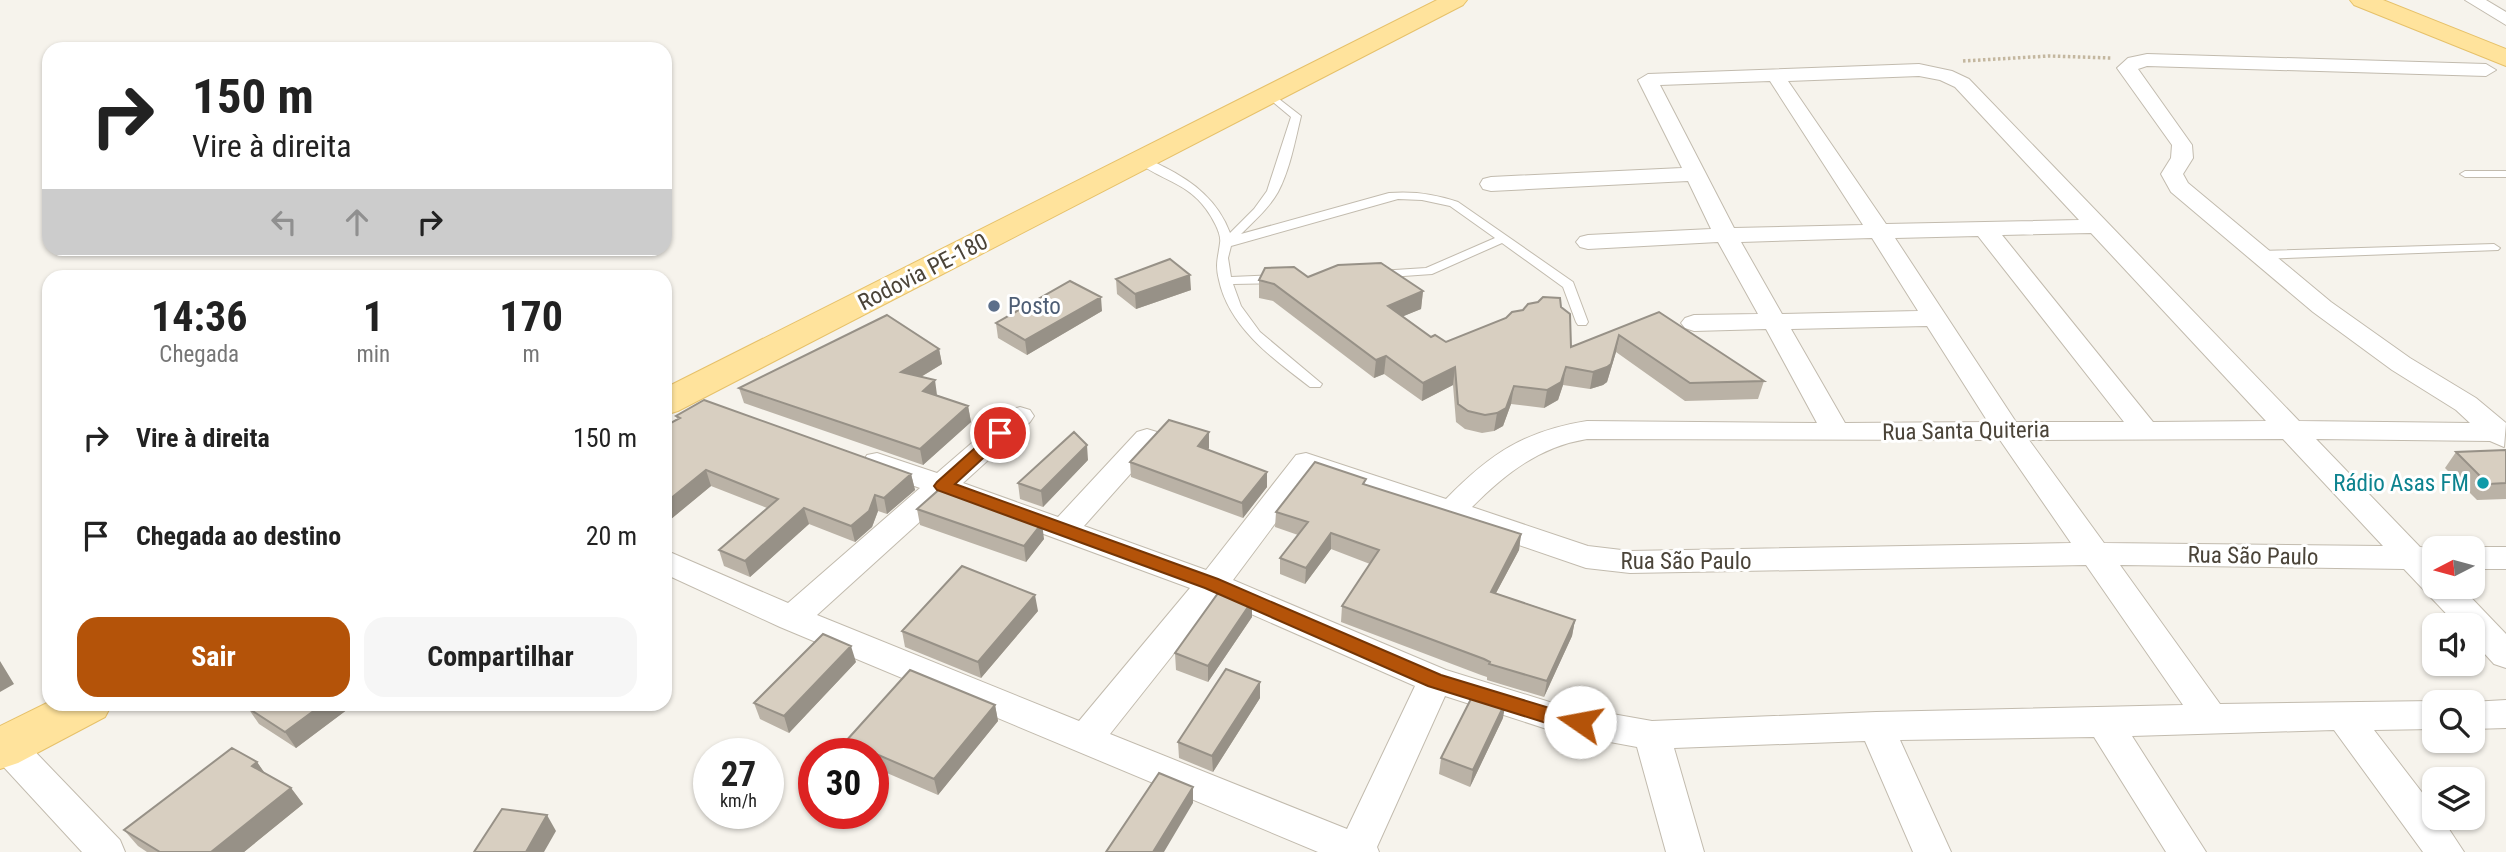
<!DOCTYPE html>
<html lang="pt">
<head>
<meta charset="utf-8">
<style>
  body { margin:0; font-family:"Roboto Condensed",sans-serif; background:#f6f6f6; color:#222; height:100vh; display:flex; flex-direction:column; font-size:26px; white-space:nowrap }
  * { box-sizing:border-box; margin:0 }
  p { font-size:23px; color:#767676 }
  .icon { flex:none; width:38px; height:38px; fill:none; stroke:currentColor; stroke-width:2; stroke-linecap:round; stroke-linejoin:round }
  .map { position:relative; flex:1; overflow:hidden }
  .details { position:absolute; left:42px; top:270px; width:630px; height:441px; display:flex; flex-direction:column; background:#fff; border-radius:21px; box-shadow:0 2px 5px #0004 }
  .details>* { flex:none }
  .hud { position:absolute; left:42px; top:42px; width:630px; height:214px; border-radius:21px; box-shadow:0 2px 5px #0004; background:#fff; color:#222; overflow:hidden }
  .needle { width:46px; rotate:264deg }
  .buttons { position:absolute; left:2422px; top:536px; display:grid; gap:14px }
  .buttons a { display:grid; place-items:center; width:63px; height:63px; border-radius:14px; background:#fff; box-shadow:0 2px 5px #0004; font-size:35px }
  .speed { position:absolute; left:693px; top:738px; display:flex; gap:14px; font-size:35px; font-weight:700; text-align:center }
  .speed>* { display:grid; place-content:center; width:91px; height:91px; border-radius:50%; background:#fff; box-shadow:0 2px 5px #0004; line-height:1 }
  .speed small { font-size:18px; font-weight:400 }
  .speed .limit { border:10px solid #d22; background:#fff; color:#111 }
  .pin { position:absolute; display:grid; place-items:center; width:60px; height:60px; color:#fff; margin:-30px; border:4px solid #fff; border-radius:50%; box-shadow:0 2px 7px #0007 }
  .me { position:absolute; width:77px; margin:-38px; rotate:282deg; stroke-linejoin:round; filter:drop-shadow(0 0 5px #0008) }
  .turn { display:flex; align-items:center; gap:24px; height:147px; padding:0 35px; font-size:32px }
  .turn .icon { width:91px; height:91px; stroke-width:2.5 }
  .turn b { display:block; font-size:49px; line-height:60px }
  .lanes { display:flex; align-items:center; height:66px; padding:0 35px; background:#0003; justify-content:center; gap:35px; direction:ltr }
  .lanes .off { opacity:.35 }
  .eta { display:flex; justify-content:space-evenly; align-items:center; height:119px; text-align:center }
  .eta b { font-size:42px; font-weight:700; line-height:49px }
  .button { display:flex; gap:14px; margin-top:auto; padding:14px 35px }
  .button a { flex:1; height:80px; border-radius:21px; background:#b45309; color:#fff; font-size:28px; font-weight:700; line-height:80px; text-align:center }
  .button a+a { background:#f6f6f6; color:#222 }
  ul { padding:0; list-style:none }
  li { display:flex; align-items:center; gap:21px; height:98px; padding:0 35px }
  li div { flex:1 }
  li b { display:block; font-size:26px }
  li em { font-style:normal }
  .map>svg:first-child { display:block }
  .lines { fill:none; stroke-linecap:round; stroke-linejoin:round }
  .lane-casing { stroke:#c2bbae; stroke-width:2 }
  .street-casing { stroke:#c2bbae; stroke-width:2 }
  .primary-casing { stroke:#e6c16a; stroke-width:2 }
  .path { stroke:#c4b79f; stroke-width:3.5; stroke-dasharray:2.5 2.5; stroke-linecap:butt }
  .lane { fill:#fff; fill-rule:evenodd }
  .street { fill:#fff; fill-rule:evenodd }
  .primary { fill:#ffe39c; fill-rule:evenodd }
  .wall { fill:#bab2a6 }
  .shaded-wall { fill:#979187 }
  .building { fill:#d8cfc1; stroke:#979187; stroke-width:2 }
  .route { fill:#b45309; stroke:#753606; stroke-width:2 }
  .service-dot { fill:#5c6f8a; stroke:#fff; stroke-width:2.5 }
  .culture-dot { fill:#0f9aa8; stroke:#fff; stroke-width:2.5 }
  .labels { text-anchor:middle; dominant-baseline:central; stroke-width:6; stroke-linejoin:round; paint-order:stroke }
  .street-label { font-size:23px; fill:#4b4439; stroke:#fff }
  .service-label { font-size:23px; fill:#4e5e75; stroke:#fff; text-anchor:start }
  .culture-label { font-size:23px; fill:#0d838f; stroke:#fff; text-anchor:end }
</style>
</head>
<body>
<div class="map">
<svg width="2506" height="852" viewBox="0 0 2506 852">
  <rect width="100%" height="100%" fill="#f6f3ec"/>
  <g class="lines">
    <defs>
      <path id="lane" d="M 1270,92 L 1301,116 C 1295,141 1290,169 1278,192 C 1269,208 1254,221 1241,234 L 1389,193 C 1413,191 1435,194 1458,202 L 1573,282 L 1588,322 L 1586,325 L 1578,325 L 1576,322 L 1563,287 L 1502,243 L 1432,274 L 1375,278 L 1373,275 L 1379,271 L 1426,268 L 1495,238 L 1450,206 L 1422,200 L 1398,199 L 1231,246 L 1228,258 L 1231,277 L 1279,275 L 1285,279 L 1279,283 L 1233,284 L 1241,306 L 1260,332 L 1322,384 L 1320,387 L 1310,387 C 1273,359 1229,327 1219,280 C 1215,264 1218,259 1220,243 C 1222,234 1212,217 1206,209 C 1187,182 1159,180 1137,161 L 1138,159 C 1147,158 1156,163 1164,167 C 1194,182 1218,201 1230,233 L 1254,209 L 1267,191 L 1291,117 L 1267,97 L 1267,93 Z
        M 2506,171 L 2506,177 L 2465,177 L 2460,174 L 2465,171 Z
        M 2494,244 L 2500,248 L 2498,250 L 2259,259 L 2253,255 L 2259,251 Z"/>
      <path id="street" d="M 2465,0 L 2486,0 L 2506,12 L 2506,25 Z
        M 2147,54 L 2486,64 L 2496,70 L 2486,76 L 2147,66 L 2138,69 L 2192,145 L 2193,158 L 2183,174 L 2188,183 L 2331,302 L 2410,358 L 2476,398 L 2506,423 L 2504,447 L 2490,441 L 2316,439 L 2420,547 L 2437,548 L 2434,548 L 2434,586 L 2460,586 L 2506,634 L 2506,668 L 2494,664 L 2473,641 L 2473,625 L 2457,625 L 2404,569 L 2120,565 L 2220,704 L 2434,701 L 2436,702 L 2434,729 L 2374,730 L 2434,808 L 2434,817 L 2441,817 L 2464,852 L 2423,852 L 2334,730 L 2132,736 L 2206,852 L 2166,852 L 2094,737 L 1900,740 L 1951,852 L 1913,852 L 1865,741 L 1674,748 L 1704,852 L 1666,852 L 1637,747 L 1556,732 L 1445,696 L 1377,847 L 1379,852 L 1318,852 L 780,627 L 665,574 L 665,550 L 788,603 L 920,488 L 867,469 L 863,462 L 867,455 L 877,453 L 937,473 L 1010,410 L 1020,407 L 1030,410 L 1034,416 L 1030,422 L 963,483 L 1058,517 L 1137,432 L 1147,429 L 1157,432 L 1161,438 L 1157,444 L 1084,526 L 1206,570 L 1296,455 L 1306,453 L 1446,499 C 1490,454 1524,431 1587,421 L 1817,423 L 1766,329 L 1694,331 L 1685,328 L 1681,323 L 1685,318 L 1694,315 L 1758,314 L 1718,242 L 1588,249 L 1580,247 L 1576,242 L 1580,237 L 1588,235 L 1711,229 L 1688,181 L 1491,191 L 1483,189 L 1480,184 L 1483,179 L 1491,177 L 1682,168 L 1638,80 L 1648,74 L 1919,64 L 1952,71 L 1969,79 L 2299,421 L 2470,423 L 2456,410 L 2392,370 L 2313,312 L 2171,192 L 2161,174 L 2171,158 L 2172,145 L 2117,68 L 2128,58 ZM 1919,76 L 1940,80 L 1955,87 L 2079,220 L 1886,224 L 1788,81 ZM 1770,81 L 1863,225 L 1734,228 L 1660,85 ZM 2091,233 L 2266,421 L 2153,422 L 2002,235 ZM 1978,236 L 2124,422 L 2016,422 L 1895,238 ZM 1872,238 L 1918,311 L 1782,314 L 1741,242 ZM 1927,326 L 1988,422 L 1845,423 L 1791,329 ZM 1587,439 L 2000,440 L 2071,543 L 1630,551 L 1588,546 L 1472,507 C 1506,473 1539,447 1587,439 ZM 2283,439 L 2383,546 L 2104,543 L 2029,440 ZM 1312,474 L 1586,568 L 1630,573 L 2086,565 L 2183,705 L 1876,712 L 1652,721 L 1556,704 L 1446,670 L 1233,580 ZM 946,498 L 1190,588 L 1079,721 L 817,615 ZM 1217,599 L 1415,686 L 1347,829 L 1110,734 Z
        M 2473,547 L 2506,547 L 2506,569 L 2473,569 L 2473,548 L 2470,548 Z
        M 2506,700 L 2506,728 L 2473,729 L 2471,702 Z
        M 7,731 L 20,736 L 120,840 L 125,852 L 82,852 L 0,763 L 0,734 Z"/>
      <path id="primary" d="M 1437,0 L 1467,0 L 1463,5 L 678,411 L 665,415 L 665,388 Z
        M 2350,0 L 2383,0 L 2506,49 L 2506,66 L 2354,5 Z
        M 49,702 L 112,704 L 105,717 L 18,763 L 0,769 L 0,726 Z"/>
    </defs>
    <!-- lane casing -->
    <use href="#lane" class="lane-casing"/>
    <!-- street casing -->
    <use href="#street" class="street-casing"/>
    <!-- primary casing -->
    <use href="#primary" class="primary-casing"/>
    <!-- path -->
    <path class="path" d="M 1963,61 L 2049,56 L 2111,58"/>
    <!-- lane -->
    <use href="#lane" class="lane"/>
    <!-- street -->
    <use href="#street" class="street"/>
    <!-- primary -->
    <use href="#primary" class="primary"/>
  </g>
  <!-- wall -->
  <path class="wall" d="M 1308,277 L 1423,291 L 1421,309 L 1403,316 L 1431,337 L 1446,342 L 1561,307 L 1571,347 L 1659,312 L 1764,381 L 1758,399 L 1685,401 L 1616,352 L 1607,382 L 1603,385 L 1590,389 L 1563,385 L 1558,400 L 1544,408 L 1511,404 L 1503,426 L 1494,431 L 1482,433 L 1465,429 L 1456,422 L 1453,385 L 1422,401 L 1384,374 L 1374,378 L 1273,301 L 1259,298 L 1259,280 Z
    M 1116,279 L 1191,290 L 1136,309 L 1117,294 Z
    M 1102,311 L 1027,355 L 998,338 L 996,323 Z
    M 939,349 L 942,364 L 921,377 L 937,395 L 968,406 L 971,422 L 923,465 L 744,403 L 739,388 Z
    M 676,416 L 911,474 L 915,490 L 887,514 L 878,511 L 872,527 L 855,542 L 809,524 L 750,577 L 724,566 L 719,550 L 767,508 L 711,486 L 665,524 L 665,426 L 677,419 Z
    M 1209,432 L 1209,448 L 1208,450 L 1267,472 L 1267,487 L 1243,518 L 1131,477 L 1130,462 Z
    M 2506,450 L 2506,499 L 2477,500 L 2445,468 L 2456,452 Z
    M 1088,460 L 1043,507 L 1020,499 L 1018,483 Z
    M 1366,485 L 1521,534 L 1519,550 L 1496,593 L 1575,620 L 1572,636 L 1544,697 L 1487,680 L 1487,677 L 1481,675 L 1341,622 L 1342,606 L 1370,564 L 1331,549 L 1305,584 L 1280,574 L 1280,558 L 1298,535 L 1275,527 L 1276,512 Z
    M 917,509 L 1044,539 L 1026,562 L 920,525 Z
    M 1252,601 L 1252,617 L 1208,682 L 1176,670 L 1175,653 Z
    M 1038,611 L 981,678 L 905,647 L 902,631 Z
    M 856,662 L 789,733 L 760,719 L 754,703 Z
    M 1260,682 L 1260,698 L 1213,772 L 1179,758 L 1178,742 Z
    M 995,705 L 998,721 L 938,795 L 873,767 L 873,754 L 850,754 L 846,741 Z
    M 352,706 L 296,748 L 259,724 L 248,708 Z
    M 1503,718 L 1470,787 L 1439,774 L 1441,758 Z
    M 257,762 L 264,773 L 291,788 L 303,804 L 244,852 L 147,852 L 138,846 L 124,830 Z"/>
  <!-- shaded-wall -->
  <path class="shaded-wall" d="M 1190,275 L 1191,290 L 1136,309 L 1135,294 Z
    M 1423,291 L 1421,309 L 1387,323 L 1388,306 Z
    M 1101,297 L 1102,311 L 1027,355 L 1025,340 Z
    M 1619,335 L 1616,352 L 1607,382 L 1603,385 L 1590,389 L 1593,372 Z
    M 939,349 L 942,364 L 904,387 L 901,372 Z
    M 1386,356 L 1384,374 L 1374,378 L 1376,360 Z
    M 1455,367 L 1453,385 L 1422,401 L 1423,383 Z
    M 1566,367 L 1563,385 L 1558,400 L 1544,408 L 1547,390 Z
    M 935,380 L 937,395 L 923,391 Z
    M 1514,386 L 1511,404 L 1503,426 L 1494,431 L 1497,413 Z
    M 968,406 L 971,422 L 923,465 L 920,449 Z
    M 1209,432 L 1209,448 L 1198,462 L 1198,446 Z
    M 1087,445 L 1088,460 L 1043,507 L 1041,491 Z
    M 706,470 L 711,486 L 665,524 L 665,503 Z
    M 1267,472 L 1267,487 L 1243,518 L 1242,503 Z
    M 911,474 L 915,490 L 887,514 L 884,498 Z
    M 875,495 L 878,511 L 872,527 L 855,542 L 851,526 Z
    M 804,508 L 809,524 L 750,577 L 745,561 Z
    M 1042,523 L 1044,539 L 1026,562 L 1024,546 Z
    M 1331,533 L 1331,549 L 1305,584 L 1306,568 Z
    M 1521,534 L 1519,550 L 1488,608 L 1491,592 Z
    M 1035,595 L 1038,611 L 981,678 L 978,662 Z
    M 1252,601 L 1252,617 L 1208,682 L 1208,666 Z
    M 1575,620 L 1572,636 L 1544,697 L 1547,681 Z
    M 851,646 L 856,662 L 789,733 L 784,716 Z
    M 0,661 L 14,684 L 0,692 Z
    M 1260,682 L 1260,698 L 1213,772 L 1212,756 Z
    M 1506,701 L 1503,718 L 1470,787 L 1473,770 Z
    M 323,704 L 351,704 L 352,706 L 296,748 L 285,732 Z
    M 995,705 L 998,721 L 938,795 L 934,779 Z
    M 257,762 L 269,779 L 252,766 Z
    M 1193,787 L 1193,803 L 1164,852 L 1153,852 Z
    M 291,788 L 303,804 L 244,852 L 211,852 Z
    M 547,815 L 556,831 L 544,852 L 526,852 Z"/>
  <!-- building -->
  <path class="building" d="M 1170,259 L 1190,275 L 1135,294 L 1116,279 Z
    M 1381,263 L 1423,291 L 1388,306 L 1431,337 L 1435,335 L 1446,342 L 1506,318 L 1512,312 L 1523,310 L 1528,304 L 1538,302 L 1543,297 L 1560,298 L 1561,307 L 1570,314 L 1571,347 L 1659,312 L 1764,381 L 1690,383 L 1619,335 L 1611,364 L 1607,367 L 1593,372 L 1566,367 L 1561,382 L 1547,390 L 1514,386 L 1506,408 L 1497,413 L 1485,415 L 1468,411 L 1458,404 L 1455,367 L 1423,383 L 1386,356 L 1376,360 L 1274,284 L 1259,280 L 1265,268 L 1294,267 L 1308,277 L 1338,265 Z
    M 1070,281 L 1101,297 L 1025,340 L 996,323 Z
    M 887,315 L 939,349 L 901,372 L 935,380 L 923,391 L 968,406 L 920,449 L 739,388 Z
    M 704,400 L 911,474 L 884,498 L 875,495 L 869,511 L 851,526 L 804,508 L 745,561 L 719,550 L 778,499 L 706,470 L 665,503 L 665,426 L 680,418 L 676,416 Z
    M 1169,420 L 1209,432 L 1198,446 L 1267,472 L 1242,503 L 1130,462 Z
    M 1074,432 L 1087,445 L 1041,491 L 1018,483 Z
    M 2506,450 L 2506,483 L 2488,484 L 2456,452 Z
    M 1315,462 L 1366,479 L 1363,484 L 1521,534 L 1491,592 L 1575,620 L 1547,681 L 1489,664 L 1490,662 L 1484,659 L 1342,606 L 1379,550 L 1331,533 L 1306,568 L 1280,558 L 1308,522 L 1276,512 Z
    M 942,487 L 994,505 L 996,503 L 1042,523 L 1024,546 L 917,509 Z
    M 962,566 L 1035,595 L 978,662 L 902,631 Z
    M 1221,589 L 1252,601 L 1208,666 L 1175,653 Z
    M 823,634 L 851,646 L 784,716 L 754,703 Z
    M 1226,669 L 1260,682 L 1212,756 L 1178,742 Z
    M 910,670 L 995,705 L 934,779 L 846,741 Z
    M 1475,691 L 1506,701 L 1473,770 L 1441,758 Z
    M 254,704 L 323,704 L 285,732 L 248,708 Z
    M 232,748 L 257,762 L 252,766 L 291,788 L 211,852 L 160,852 L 124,830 Z
    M 1159,773 L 1193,787 L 1153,852 L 1106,852 Z
    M 502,809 L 547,815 L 526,852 L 474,852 Z"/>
  <!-- route -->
  <path class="route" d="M 1000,428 L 1008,433 L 1006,437 L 955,484 L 1218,579 L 1441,675 L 1556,710 L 1587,716 L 1590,722 L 1587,728 L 1580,730 L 1556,726 L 1428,686 L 1205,588 L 937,490 L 934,486 L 937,482 L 995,430 Z"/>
  <!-- markers -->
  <circle class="service-dot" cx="994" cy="306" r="7"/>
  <circle class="culture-dot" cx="2483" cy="483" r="7"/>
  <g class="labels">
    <!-- street labels -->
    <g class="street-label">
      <text transform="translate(923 272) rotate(-27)">Rodovia PE-180</text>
      <text transform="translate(1966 431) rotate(-1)">Rua Santa Quiteria</text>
      <text transform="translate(2253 556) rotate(1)">Rua São Paulo</text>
      <text x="1686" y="561">Rua São Paulo</text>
    </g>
    <!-- service labels -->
    <g class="service-label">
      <text x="1008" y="306">Posto</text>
    </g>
    <!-- culture labels -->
    <g class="culture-label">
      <text x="2469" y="483">Rádio Asas FM</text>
    </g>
  </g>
</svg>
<div class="buttons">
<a><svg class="needle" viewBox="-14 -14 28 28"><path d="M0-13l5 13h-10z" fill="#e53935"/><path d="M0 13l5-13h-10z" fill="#767676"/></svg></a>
<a><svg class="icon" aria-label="sound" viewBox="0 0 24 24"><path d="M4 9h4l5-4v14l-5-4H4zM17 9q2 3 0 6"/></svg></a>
<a><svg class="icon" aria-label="search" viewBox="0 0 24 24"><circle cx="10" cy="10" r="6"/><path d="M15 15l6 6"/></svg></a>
<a><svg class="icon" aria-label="layers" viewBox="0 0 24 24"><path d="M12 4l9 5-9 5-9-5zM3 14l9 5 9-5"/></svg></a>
</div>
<div class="speed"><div>27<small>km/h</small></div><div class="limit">30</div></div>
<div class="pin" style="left:1000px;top:433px;background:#d93025"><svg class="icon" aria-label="arrive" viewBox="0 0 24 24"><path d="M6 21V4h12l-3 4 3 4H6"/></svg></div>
<svg class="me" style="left:1580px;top:722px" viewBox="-20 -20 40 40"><circle r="19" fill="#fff"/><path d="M0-13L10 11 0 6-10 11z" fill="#b45309"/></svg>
<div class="hud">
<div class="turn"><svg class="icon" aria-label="right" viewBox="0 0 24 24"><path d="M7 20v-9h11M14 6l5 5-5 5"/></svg><div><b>150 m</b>Vire à direita</div></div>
<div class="lanes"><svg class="icon off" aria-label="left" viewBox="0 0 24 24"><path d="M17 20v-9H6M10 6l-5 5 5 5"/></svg><svg class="icon off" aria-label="ahead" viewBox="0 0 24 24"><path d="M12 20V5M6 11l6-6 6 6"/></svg><svg class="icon" aria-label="right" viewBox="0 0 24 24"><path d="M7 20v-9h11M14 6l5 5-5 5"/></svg></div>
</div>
<section class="details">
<div class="eta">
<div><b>14:36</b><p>Chegada</p></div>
<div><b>1</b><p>min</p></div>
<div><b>170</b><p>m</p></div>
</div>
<ul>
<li><svg class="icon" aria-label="right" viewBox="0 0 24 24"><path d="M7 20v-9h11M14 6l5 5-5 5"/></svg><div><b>Vire à direita</b></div><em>150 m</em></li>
<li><svg class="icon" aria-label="arrive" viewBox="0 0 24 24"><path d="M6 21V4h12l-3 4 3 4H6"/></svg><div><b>Chegada ao destino</b></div><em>20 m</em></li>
</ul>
<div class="button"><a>Sair</a><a>Compartilhar</a></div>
</section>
</div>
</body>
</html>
